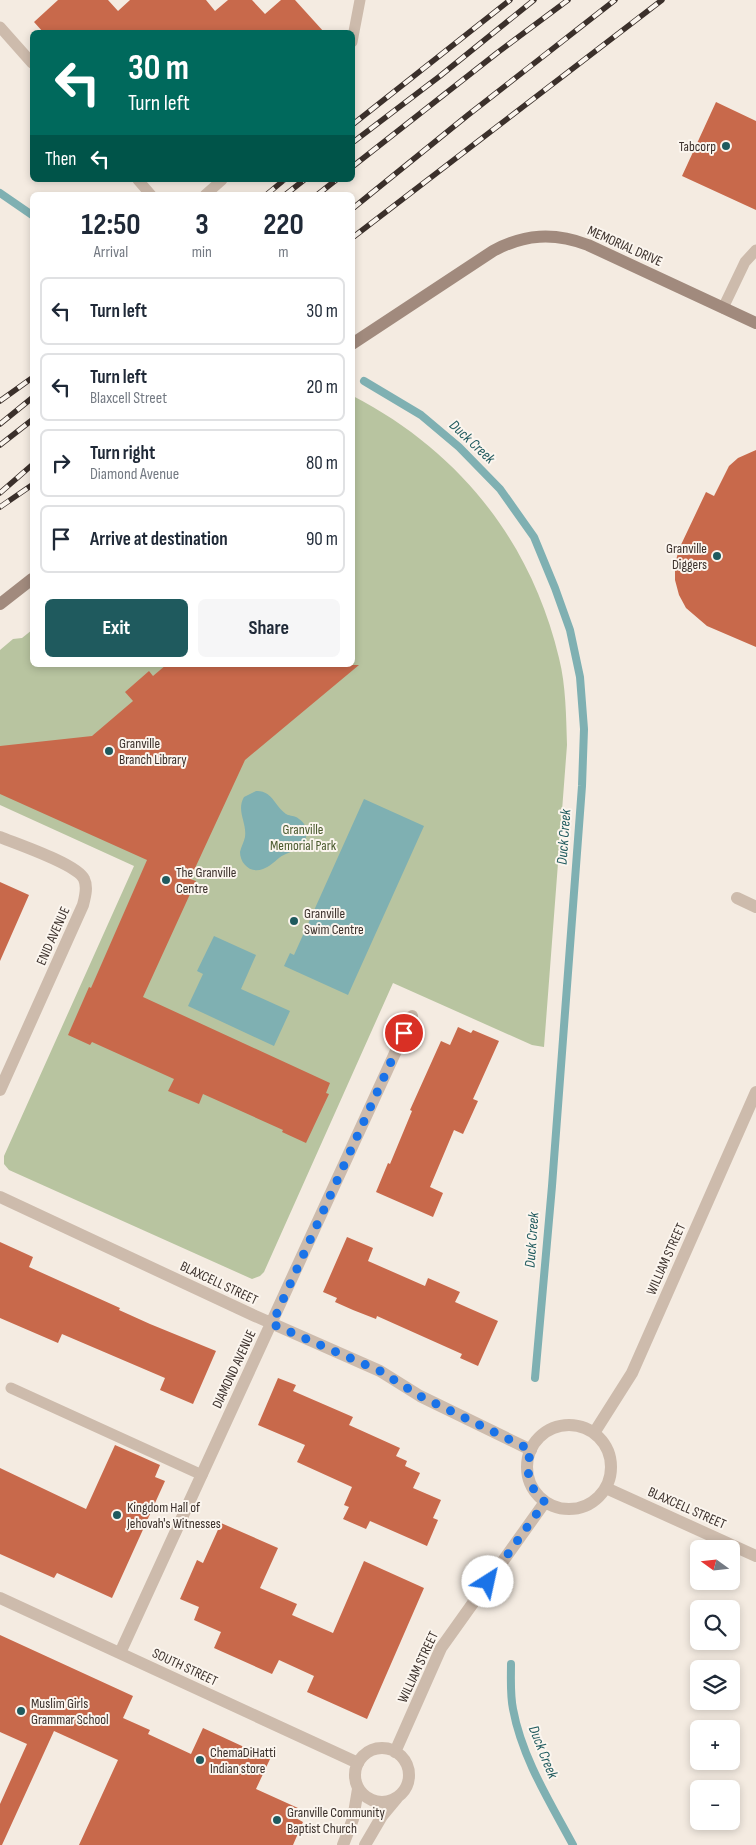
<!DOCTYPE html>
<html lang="en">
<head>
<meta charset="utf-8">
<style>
  body { margin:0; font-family:"Sofia Sans Condensed",sans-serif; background:#f6f6f7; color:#1f2937; height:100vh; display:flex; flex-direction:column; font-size:19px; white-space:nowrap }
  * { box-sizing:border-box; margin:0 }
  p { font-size:16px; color:#747a83 }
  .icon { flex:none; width:28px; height:28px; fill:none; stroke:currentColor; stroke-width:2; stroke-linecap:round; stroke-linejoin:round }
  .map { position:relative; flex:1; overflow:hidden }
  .panel { position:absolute; left:30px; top:192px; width:325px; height:475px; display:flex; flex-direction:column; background:#fff; border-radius:8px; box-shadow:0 2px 8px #0003 }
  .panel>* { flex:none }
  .hud { position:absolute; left:30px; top:30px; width:325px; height:152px; border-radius:8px; box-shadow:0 2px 8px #0003; background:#00695c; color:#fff; overflow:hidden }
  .needle { width:32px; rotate:285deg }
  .fabs { position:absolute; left:690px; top:1540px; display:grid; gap:10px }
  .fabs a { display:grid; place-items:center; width:50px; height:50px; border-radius:8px; background:#fff; box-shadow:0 2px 8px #0003; font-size:25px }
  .pin { position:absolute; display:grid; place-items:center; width:42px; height:42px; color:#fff; margin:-21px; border:2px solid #fff; border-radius:50%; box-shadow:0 1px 5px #0007 }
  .me { position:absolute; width:55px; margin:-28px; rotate:35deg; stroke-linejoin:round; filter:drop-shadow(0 0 4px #0008) }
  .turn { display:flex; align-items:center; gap:18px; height:105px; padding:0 15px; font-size:22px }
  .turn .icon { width:65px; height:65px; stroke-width:2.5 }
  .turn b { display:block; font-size:35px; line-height:42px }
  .then { display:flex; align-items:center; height:48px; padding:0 15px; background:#0003; gap:10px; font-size:19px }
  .eta { display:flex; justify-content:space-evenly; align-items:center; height:85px; text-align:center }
  .eta b { font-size:30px; font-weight:700; line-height:35px }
  .cta { display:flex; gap:10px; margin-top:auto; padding:10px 15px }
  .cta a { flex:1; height:58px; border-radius:8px; background:#1f5a5e; color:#fff; font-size:20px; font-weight:700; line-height:58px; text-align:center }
  .cta a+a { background:#f6f6f7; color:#1f2937 }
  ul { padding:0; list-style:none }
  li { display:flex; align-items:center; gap:15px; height:68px; margin:0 10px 8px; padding:0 5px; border:2px solid #e0e1e3; border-radius:8px }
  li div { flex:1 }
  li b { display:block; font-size:19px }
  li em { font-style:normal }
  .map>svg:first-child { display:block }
  .green { fill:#b8c4a0 }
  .water { fill:#7fb0b2 }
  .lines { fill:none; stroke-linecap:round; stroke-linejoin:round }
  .stream { stroke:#7fb0b2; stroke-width:8 }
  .building { fill:#c8694b }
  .service { stroke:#cdbbac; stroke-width:11 }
  .minor { stroke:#cdbbac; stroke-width:12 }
  .tertiary { stroke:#cdbbac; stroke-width:12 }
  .secondary { stroke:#a18a7d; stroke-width:12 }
  .rail-casing { stroke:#3b302b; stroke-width:5.5 }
  .rail { stroke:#fbf5ee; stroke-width:4; stroke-dasharray:11; stroke-linecap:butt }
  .route { stroke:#1a73e8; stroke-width:9; stroke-dasharray:0 16.2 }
  .poi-dot { fill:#1f5a5e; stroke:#fbf5ee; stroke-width:2 }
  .labels { text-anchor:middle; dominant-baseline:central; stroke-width:4; stroke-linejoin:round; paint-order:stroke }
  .poi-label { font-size:14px; fill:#3b302b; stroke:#fbf5ee; text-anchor:start }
  .street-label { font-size:14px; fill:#3b302b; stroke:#fbf5ee }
  .park-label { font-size:14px; fill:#4a5a2e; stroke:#fbf5ee }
  .water-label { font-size:15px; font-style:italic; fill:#1f5a5e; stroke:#fbf5ee }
</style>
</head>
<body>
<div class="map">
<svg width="756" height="1845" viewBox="0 0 756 1845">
  <rect width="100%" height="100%" fill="#f4ebe1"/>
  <!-- green -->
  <path class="green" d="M 353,396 C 459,451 531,541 559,658 C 566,686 566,716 567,745 L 544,1047 L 532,1045 L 393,983 L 264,1272 L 260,1276 L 252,1279 L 9,1170 L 4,1164 L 4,1156 L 134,866 L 0,805 L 0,650 L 13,639 L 22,638 L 32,630 L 32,665 L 352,665 Z"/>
  <!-- water -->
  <path class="water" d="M 256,791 C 273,790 275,808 288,815 C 292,816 296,816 299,819 C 309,825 309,841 299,848 C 293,852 285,853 279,858 C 274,862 269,867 263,869 C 251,874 240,864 240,852 C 241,847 244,842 245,837 C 247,822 236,811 244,797 Z
    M 364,799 L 424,826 L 348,995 L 284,966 L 290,953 L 294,955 Z
    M 214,936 L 256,955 L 241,989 L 290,1011 L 274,1046 L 188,1006 L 203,974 L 197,971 Z"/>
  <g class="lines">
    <!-- stream -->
    <path class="stream" d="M 0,193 L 32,215
      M 364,381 L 421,415 L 459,447 L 500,489 L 534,537 L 555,588 L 570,630 L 580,677 L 584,729 L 582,786 L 552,1186 L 535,1378
      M 511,1664 C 511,1679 510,1694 513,1709 C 522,1758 550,1802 573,1845"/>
  </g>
  <!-- building -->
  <path class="building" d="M 58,0 L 108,0 L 118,11 L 130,0 L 206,0 L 215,11 L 228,0 L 252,0 L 265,14 L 281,0 L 295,0 L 324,32 L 43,32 L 34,22 Z
    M 716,102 L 756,121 L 756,210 L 682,176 Z
    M 756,450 L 756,647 L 707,626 L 686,608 L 679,595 L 675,580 L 675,564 L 679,549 L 706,492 L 714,496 L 729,466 L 738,458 Z
    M 166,665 L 359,665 L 245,760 L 190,879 L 196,881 L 143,997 L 330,1083 L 326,1093 L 329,1094 L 306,1143 L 282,1132 L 283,1130 L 203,1094 L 199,1104 L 168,1091 L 174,1079 L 92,1042 L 90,1045 L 68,1035 L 89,987 L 91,988 L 147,860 L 0,794 L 0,746 L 92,736 L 133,701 L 125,692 L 149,671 L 153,676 Z
    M 0,882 L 29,895 L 0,961 Z
    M 458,1027 L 471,1033 L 473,1030 L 499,1041 L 473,1099 L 478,1101 L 463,1134 L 454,1130 L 430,1187 L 443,1193 L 433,1217 L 376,1192 L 388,1163 L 390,1164 L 412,1111 L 410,1110 L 441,1041 L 450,1045 Z
    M 347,1237 L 373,1248 L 368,1261 L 425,1286 L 428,1278 L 460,1292 L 455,1302 L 498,1321 L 478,1366 L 460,1358 L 462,1354 L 377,1316 L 376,1319 L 353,1310 L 335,1302 L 337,1298 L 323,1292 Z
    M 0,1242 L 33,1257 L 29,1267 L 120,1308 L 119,1310 L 150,1324 L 216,1351 L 193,1404 L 160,1390 L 165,1378 L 62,1334 L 58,1343 L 0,1318 Z
    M 278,1378 L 296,1385 L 293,1391 L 353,1417 L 349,1425 L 400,1448 L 396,1456 L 407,1461 L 405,1466 L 420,1473 L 413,1488 L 441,1500 L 433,1518 L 438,1520 L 427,1546 L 370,1521 L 366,1529 L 343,1519 L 349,1507 L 344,1505 L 352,1487 L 297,1462 L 305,1445 L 258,1425 Z
    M 115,1445 L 160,1465 L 155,1477 L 165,1481 L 112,1598 L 57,1573 L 54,1578 L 0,1554 L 0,1468 L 86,1509 Z
    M 221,1523 L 278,1548 L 260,1588 L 297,1604 L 292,1615 L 333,1633 L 364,1561 L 424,1588 L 367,1719 L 307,1692 L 314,1676 L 279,1660 L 272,1674 L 214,1648 L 221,1632 L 194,1620 L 199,1607 L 180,1599 L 197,1560 L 203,1563 Z
    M 0,1635 L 133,1696 L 123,1718 L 150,1730 L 148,1734 L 191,1754 L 203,1728 L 270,1759 L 256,1789 L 298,1808 L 294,1817 L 303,1822 L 293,1845 L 79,1845 L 118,1760 L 54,1731 L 2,1845 L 0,1845 L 0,1804 L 27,1744 L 0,1732 Z"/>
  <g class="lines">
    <!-- service -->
    <path class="service" d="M 0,27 L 32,63
      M 352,42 L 360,0
      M 138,180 L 151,195
      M 205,195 L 222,180
      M 723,308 L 745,262 L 756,250
      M 11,1388 L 202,1475"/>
    <!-- minor -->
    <path class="minor" d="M 0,837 C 17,844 77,864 84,879 C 88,887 85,897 83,905 L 0,1090
      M 737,898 L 756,907
      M 0,1197 L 255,1316 L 380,1371 L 420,1396 L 531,1450
      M 0,1598 L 358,1763
      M 120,1653 L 412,1016"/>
    <!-- tertiary -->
    <path class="tertiary" d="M527 1467a42 42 0 1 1 84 0a42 42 0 1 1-84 0Z
      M 594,1433 L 632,1373 L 756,1092
      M 606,1488 L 756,1556
      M355 1775a27 27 0 1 1 54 0a27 27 0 1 1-54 0Z
      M 395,1752 L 441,1648 L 545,1502
      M 343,1845 L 353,1819 L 358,1789
      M 365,1845 L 382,1816 L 397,1798"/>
    <!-- secondary -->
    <path class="secondary" d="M 352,344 L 493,251 C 524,234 554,232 588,245 L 756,323
      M 0,604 L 32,579"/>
    <defs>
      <path id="rail" d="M 352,125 L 510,0
        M 352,143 L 440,76 L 534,0
        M 352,167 L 497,53 L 568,0
        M 266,195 L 284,180
        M 285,195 L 304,180
        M 317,195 L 336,180
        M 352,209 L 468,115 L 615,0
        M 352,238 L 662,0
        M 0,401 L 32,378
        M 0,424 L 32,398
        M 0,445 L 32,420
        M 0,493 L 32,465
        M 0,507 L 32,485"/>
    </defs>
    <!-- rail casing -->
    <use href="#rail" class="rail-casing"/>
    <!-- rail -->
    <use href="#rail" class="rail"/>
  </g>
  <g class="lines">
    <!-- route -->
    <path class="route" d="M 404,1033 L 272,1324 L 380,1371 L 420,1396 L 531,1450 C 525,1471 528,1488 545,1502 L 488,1582"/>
  </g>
  <!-- markers -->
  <g class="poi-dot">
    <circle cx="726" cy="146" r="5"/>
    <circle cx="717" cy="556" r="5"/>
    <circle cx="109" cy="751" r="5"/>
    <circle cx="166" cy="880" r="5"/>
    <circle cx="294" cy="921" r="5"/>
    <circle cx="117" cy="1515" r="5"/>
    <circle cx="21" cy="1711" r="5"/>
    <circle cx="200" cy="1760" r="5"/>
    <circle cx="277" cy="1820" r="5"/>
  </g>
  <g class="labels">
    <!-- poi labels -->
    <g class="poi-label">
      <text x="716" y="146" text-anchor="end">Tabcorp</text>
      <text x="707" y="548" text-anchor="end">Granville<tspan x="707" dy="16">Diggers</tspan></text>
      <text x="119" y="743">Granville<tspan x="119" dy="16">Branch Library</tspan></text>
      <text x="176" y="872">The Granville<tspan x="176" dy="16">Centre</tspan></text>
      <text x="304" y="913">Granville<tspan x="304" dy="16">Swim Centre</tspan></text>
      <text x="127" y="1507">Kingdom Hall of<tspan x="127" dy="16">Jehovah's Witnesses</tspan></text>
      <text x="31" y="1703">Muslim Girls<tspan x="31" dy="16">Grammar School</tspan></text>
      <text x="210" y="1752">ChemaDiHatti<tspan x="210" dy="16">Indian store</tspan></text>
      <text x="287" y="1812">Granville Community<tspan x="287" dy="16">Baptist Church</tspan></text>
    </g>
    <!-- street labels -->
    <g class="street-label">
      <text transform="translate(625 246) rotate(24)">MEMORIAL DRIVE</text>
      <text transform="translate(53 936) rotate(-66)">ENID AVENUE</text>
      <text transform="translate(666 1259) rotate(-66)">WILLIAM STREET</text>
      <text transform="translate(219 1283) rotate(25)">BLAXCELL STREET</text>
      <text transform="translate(234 1369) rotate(-65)">DIAMOND AVENUE</text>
      <text transform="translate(687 1508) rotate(24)">BLAXCELL STREET</text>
      <text transform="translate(185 1667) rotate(25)">SOUTH STREET</text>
      <text transform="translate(418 1667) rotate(-65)">WILLIAM STREET</text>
    </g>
    <!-- park labels -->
    <g class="park-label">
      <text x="303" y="829">Granville<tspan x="303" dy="16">Memorial Park</tspan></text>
    </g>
    <!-- water labels -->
    <g class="water-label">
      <text transform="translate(472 442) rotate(43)">Duck Creek</text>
      <text transform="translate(564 837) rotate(-86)">Duck Creek</text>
      <text transform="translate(532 1240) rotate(-86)">Duck Creek</text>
      <text transform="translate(543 1752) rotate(68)">Duck Creek</text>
    </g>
  </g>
</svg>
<div class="fabs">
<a><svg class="needle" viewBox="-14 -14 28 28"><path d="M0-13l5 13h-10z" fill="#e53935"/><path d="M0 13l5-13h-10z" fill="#747a83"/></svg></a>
<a><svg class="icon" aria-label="search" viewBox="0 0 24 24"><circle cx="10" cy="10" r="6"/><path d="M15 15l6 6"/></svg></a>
<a><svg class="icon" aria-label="layers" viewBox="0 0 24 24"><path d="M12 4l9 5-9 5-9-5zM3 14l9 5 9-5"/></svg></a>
<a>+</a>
<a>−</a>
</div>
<div class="pin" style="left:404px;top:1033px;background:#d93025"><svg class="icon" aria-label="arrive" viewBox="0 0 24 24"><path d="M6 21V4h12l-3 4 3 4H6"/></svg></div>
<svg class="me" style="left:488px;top:1582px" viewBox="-20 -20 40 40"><circle r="19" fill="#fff"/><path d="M0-13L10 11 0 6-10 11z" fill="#1a73e8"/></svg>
<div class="hud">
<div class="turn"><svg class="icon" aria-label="left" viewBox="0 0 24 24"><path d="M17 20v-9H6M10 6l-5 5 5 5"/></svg><div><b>30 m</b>Turn left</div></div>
<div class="then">Then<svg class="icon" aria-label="left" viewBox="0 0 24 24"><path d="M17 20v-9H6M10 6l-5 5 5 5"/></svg></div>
</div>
<section class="panel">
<div class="eta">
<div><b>12:50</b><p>Arrival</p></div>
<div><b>3</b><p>min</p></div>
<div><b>220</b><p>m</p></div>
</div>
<ul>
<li><svg class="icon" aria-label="left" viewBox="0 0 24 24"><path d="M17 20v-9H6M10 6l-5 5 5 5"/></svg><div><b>Turn left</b></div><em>30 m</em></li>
<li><svg class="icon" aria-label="left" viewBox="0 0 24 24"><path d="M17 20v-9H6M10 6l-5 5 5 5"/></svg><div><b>Turn left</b><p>Blaxcell Street</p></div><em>20 m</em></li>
<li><svg class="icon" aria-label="right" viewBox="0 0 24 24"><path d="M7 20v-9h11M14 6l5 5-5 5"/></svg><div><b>Turn right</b><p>Diamond Avenue</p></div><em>80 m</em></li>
<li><svg class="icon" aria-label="arrive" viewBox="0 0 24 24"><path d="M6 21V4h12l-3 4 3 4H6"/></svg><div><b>Arrive at destination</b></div><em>90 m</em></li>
</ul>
<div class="cta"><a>Exit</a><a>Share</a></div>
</section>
</div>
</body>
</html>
